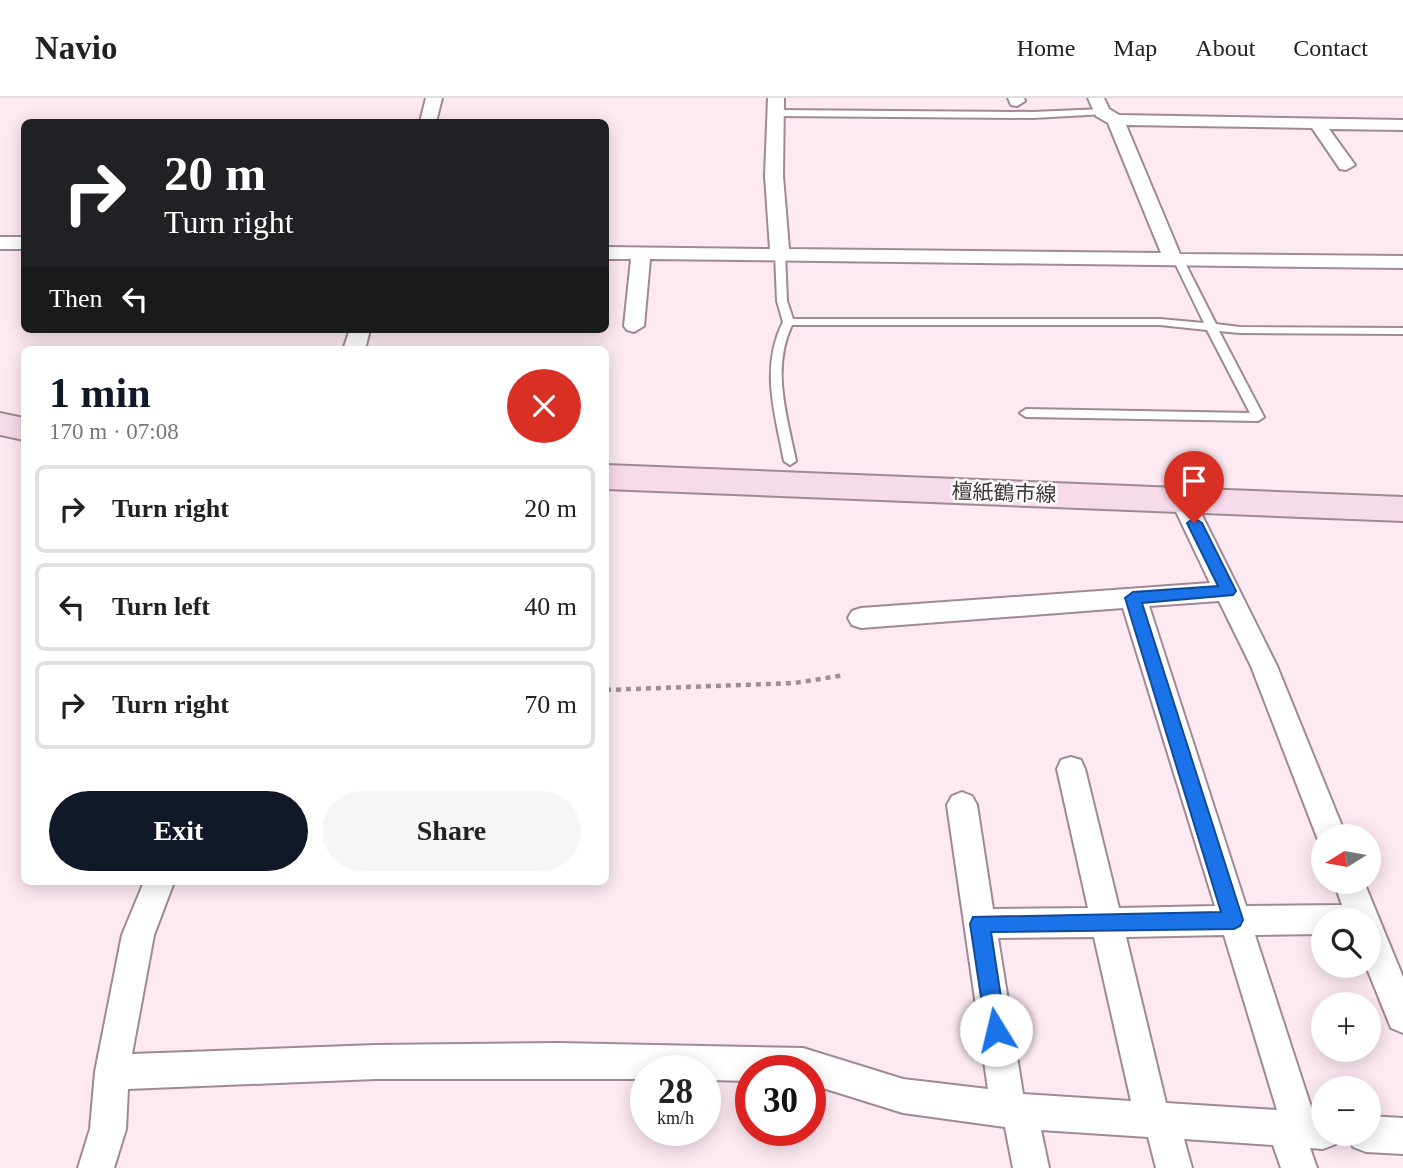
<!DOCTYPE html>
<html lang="en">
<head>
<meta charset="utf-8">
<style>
  body { margin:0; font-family:"Times New Roman","Noto Sans JP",serif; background:#f6f6f6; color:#222; height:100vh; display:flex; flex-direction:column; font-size:26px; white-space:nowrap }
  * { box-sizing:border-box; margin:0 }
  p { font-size:23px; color:#767676 }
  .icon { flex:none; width:38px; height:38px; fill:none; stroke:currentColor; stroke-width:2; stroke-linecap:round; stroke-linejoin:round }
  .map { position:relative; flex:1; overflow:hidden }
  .side { position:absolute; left:21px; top:248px; width:588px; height:539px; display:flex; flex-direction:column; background:#fff; border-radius:10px; box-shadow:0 4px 18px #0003 }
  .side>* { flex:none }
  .hud { position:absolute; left:21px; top:21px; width:588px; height:214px; border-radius:10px; box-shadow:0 4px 18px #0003; background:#202124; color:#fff; overflow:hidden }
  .needle { width:46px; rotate:259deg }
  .controls { position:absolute; left:1311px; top:726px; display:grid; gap:14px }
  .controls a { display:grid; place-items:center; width:70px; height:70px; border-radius:50%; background:#fff; box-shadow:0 4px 18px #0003; font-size:35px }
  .speed { position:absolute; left:630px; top:957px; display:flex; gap:14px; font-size:35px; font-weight:700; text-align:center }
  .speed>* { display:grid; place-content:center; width:91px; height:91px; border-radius:50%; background:#fff; box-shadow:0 4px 18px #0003; line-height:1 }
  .speed small { font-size:18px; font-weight:400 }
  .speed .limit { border:10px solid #d22; background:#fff; color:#111 }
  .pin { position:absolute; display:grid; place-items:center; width:60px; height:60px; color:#fff; margin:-72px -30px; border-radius:50% 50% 50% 0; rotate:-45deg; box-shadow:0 0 7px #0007 }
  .pin .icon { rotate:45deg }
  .me { position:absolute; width:77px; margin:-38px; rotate:351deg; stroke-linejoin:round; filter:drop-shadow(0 0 5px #0008) }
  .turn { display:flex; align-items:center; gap:24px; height:147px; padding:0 28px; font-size:32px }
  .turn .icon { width:91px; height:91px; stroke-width:2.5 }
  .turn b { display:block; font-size:49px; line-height:60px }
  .then { display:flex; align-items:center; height:66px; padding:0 28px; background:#0003; gap:14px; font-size:26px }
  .round { display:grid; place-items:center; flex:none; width:74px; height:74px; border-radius:37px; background:#f6f6f6 }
  .headline { display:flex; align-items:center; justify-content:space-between; height:119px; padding:0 28px }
  h1 { font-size:42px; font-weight:800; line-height:52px; color:#111827 }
  .action { display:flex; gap:14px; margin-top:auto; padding:14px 28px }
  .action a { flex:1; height:80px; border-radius:42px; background:#111827; color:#fff; font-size:28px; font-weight:800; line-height:80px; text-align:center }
  .action a+a { background:#f6f6f6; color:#222 }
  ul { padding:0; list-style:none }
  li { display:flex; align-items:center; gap:21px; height:88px; margin:0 14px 10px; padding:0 14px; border:4px solid #e0e0e0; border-radius:10px }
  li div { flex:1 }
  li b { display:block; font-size:26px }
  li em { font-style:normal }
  header { display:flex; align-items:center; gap:42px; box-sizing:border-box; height:98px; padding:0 35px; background:#fff; border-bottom:2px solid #e0e0e0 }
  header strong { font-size:33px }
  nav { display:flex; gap:38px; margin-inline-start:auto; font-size:24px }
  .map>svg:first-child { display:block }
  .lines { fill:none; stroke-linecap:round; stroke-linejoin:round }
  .lane-casing { stroke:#a08994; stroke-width:4 }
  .street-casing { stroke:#a08994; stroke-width:4 }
  .secondary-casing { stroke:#a08994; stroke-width:4 }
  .path { stroke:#9d8e95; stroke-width:4.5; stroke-dasharray:5 5; stroke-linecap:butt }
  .lane { fill:#fff; fill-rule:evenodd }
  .street { fill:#fff; fill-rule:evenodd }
  .secondary { fill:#f8dbeb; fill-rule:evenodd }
  .route { fill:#1a73e8; stroke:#114b97; stroke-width:2 }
  .labels { text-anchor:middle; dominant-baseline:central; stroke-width:5; stroke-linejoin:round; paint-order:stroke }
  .street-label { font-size:21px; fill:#3e3439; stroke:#fcfcfc }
</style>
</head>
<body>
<header>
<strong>Navio</strong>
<nav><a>Home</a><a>Map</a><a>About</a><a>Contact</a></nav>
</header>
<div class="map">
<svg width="1403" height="1070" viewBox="0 0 1403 1070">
  <rect width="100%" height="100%" fill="#fde9f2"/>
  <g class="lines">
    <defs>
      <path id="lane" d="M 1102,11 L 1106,14 L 1105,16 L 1033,20 L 775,18 L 771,15 L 775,12 L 1033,14 Z
        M 780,152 L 785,155 L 787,203 L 793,221 L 1160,221 L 1204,225 L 1173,161 L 1178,158 L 1183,161 L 1216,226 L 1240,229 L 1403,230 L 1403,236 L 1240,235 L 1219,233 L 1264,319 L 1258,323 L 1026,319 L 1020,315 L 1026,311 L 1250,315 L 1207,232 L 1160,227 L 792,227 C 771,271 787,318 796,363 L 790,367 L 784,363 C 775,315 760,270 783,224 L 777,203 L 775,155 Z"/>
      <path id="street" d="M 426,0 L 442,0 L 436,24 L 420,24 Z
        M 768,0 L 784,0 L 783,78 L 789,151 L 1161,155 L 1108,25 L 1096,18 L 1088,0 L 1104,0 L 1109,11 L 1119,17 L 1403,22 L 1403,32 L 1329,31 L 1355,67 L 1346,72 L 1340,71 L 1312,30 L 1126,27 L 1180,156 L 1403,158 L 1403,170 L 650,161 L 644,228 L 634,234 L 627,232 L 624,228 L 631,161 L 606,161 L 606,149 L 770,151 L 765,78 Z
        M 1008,0 L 1024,0 L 1025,3 L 1017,8 L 1011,7 Z
        M 0,139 L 24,139 L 24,151 L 0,151 Z
        M 350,231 L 370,231 L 365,252 L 343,252 Z
        M 1183,395 L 1191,397 L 1195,403 L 1277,568 L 1346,738 L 1323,738 L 1323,748 L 1320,747 L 1251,568 L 1219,503 L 1149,508 L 1246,808 L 1342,807 L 1334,784 L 1364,784 L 1403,879 L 1403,935 L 1391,930 L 1366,868 L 1368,868 L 1368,822 L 1323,822 L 1323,836 L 1255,837 L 1313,1015 L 1323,1015 L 1323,1036 L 1339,1036 L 1336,1046 L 1323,1051 L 1310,1050 L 1317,1070 L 1281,1070 L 1273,1047 L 1184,1041 L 1192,1070 L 1156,1070 L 1148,1039 L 1041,1032 L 1049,1070 L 1013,1070 L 1005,1029 L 903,1015 L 810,986 L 810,973 L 751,973 L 751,983 L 705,982 L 705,973 L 646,973 L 646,981 L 376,981 L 128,991 L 126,1031 L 114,1070 L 78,1070 L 90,1031 L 95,974 L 122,837 L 144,784 L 174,784 L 154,837 L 132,956 L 376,947 L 558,945 L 803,950 L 903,981 L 988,991 L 947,707 L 952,698 L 962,694 L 972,698 L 977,707 L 993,811 L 1088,810 L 1057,671 L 1061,662 L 1071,659 L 1081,662 L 1085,671 L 1119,810 L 1215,808 L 1123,510 L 861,530 L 852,527 L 848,520 L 852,513 L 861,510 L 1210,485 L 1171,403 L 1175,397 ZM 1224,837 L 1277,1012 L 1166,1005 L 1126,839 ZM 1094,839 L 1131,1003 L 1023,996 L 998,840 Z
        M 1368,1018 L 1403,1020 L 1403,1056 L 1366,1054 L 1353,1049 L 1348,1036 L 1368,1036 Z"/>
      <path id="secondary" d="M 0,315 L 24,320 L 24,342 L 0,337 Z
        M 606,367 L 1403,399 L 1403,423 L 606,391 Z"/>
    </defs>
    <!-- lane casing -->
    <use href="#lane" class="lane-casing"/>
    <!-- street casing -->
    <use href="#street" class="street-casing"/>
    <!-- secondary casing -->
    <use href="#secondary" class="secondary-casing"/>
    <!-- path -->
    <path class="path" d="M 606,592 L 795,585 L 845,577"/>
    <!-- lane -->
    <use href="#lane" class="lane"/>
    <!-- street -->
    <use href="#street" class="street"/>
    <!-- secondary -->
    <use href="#secondary" class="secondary"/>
  </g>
  <!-- route -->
  <path class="route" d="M 1194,420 L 1202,425 L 1236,493 L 1233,497 L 1142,505 L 1243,822 L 1240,828 L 1234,831 L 991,834 L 1006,932 L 1003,939 L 996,941 L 989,939 L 986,932 L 970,826 L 973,819 L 1221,814 L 1125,500 L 1133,494 L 1218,488 L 1187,425 Z"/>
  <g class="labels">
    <!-- street labels -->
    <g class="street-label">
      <text transform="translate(1004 395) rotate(2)">檀紙鶴市線</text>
    </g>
  </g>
</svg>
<div class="controls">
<a><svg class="needle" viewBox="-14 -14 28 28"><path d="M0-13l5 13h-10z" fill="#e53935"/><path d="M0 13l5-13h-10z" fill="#767676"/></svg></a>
<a><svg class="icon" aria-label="search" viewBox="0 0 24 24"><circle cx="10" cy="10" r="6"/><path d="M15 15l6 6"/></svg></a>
<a>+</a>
<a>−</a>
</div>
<div class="speed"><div>28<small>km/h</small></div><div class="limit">30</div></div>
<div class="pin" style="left:1194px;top:425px;background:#d93025"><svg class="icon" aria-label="arrive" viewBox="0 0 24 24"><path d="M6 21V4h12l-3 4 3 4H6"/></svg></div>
<svg class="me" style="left:996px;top:932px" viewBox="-20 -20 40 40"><circle r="19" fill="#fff"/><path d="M0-13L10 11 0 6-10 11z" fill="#1a73e8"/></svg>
<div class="hud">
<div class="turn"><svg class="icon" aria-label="right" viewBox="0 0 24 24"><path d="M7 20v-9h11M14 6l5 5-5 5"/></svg><div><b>20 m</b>Turn right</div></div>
<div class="then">Then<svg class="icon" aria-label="left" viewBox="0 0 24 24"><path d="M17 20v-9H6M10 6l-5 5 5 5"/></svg></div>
</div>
<section class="side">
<div class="headline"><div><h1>1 min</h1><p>170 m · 07:08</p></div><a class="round" style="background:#d93025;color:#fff"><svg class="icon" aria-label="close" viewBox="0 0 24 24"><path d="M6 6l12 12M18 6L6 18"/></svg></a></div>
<ul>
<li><svg class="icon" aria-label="right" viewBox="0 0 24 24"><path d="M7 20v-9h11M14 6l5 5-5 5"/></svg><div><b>Turn right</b></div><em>20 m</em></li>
<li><svg class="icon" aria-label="left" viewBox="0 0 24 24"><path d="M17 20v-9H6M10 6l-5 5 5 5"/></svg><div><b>Turn left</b></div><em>40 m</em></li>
<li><svg class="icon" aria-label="right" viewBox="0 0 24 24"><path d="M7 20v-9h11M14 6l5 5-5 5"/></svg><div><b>Turn right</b></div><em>70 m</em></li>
</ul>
<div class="action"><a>Exit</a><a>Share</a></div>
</section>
</div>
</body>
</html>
